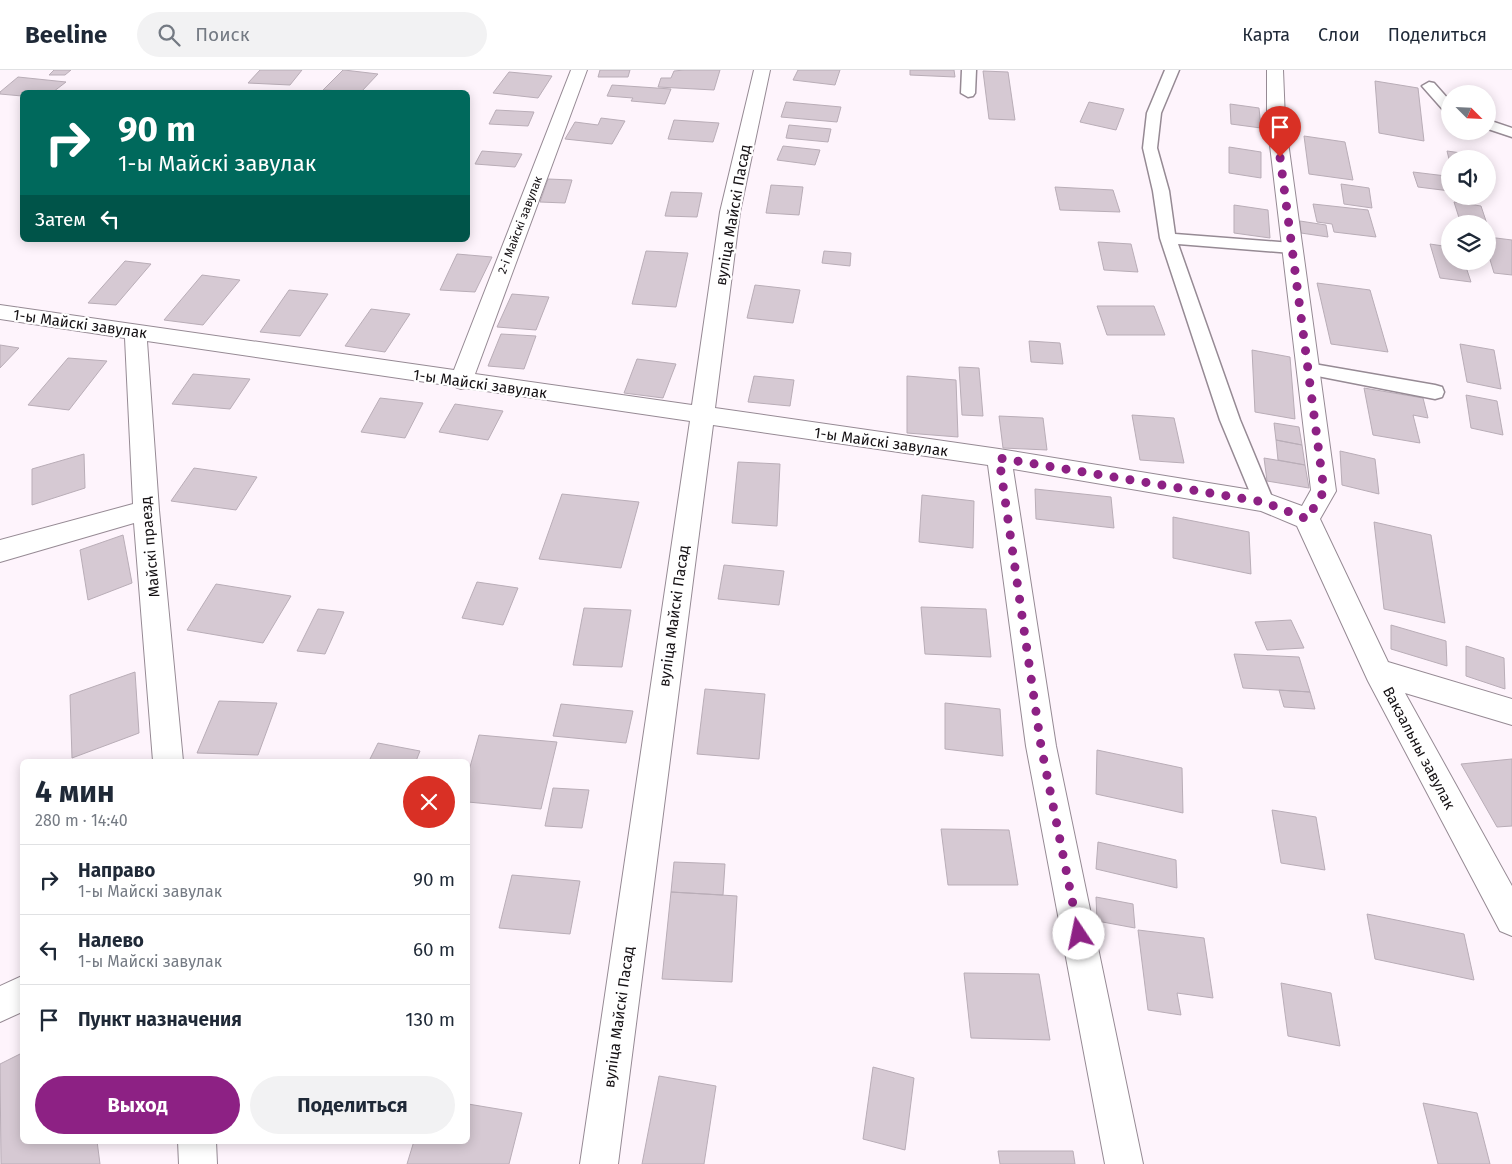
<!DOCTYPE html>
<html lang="ru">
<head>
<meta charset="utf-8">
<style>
  body { margin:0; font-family:"Fira Sans",sans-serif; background:#f2f2f3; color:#1f2937; height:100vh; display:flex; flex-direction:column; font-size:19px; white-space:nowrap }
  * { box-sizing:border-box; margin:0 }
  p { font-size:16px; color:#747a83 }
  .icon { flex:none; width:28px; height:28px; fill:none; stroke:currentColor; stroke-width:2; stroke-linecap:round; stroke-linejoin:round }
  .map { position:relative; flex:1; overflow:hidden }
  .panel { position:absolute; left:20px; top:689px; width:450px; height:385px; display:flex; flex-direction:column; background:#fff; border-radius:8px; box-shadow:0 2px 12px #0003 }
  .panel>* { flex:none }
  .hud { position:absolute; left:20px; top:20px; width:450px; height:152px; border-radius:8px; box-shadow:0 2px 12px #0003; background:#00695c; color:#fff; overflow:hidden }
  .needle { width:32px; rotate:114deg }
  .tools { position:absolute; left:1441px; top:15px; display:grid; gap:10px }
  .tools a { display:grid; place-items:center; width:55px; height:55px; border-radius:50%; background:#fff; box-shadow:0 2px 12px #0003; font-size:25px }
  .pin { position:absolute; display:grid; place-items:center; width:42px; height:42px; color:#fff; margin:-51px -21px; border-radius:50% 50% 50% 0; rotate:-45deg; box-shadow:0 0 5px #0007 }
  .pin .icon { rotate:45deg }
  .me { position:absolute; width:55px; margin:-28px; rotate:349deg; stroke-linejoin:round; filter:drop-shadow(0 0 4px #0008) }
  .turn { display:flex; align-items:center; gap:18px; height:105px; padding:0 15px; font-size:22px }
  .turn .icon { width:65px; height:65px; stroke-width:2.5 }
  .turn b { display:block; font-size:35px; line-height:42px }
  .then { display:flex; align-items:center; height:48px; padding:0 15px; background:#0003; gap:10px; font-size:19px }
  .round { display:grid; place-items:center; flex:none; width:52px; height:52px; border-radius:26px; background:#f2f2f3 }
  .head { display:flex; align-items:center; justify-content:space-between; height:85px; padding:0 15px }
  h1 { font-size:30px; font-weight:700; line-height:38px }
  .action { display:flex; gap:10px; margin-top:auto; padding:10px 15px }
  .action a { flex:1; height:58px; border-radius:30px; background:#8d2184; color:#fff; font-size:20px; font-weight:700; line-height:58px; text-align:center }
  .action a+a { background:#f2f2f3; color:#1f2937 }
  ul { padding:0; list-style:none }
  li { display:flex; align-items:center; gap:15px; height:70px; padding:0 15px; border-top:1px solid #e0e1e3 }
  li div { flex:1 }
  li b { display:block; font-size:19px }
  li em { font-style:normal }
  header { display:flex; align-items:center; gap:30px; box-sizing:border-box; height:70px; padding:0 25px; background:#fff; border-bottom:1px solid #e0e1e3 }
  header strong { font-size:24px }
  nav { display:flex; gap:28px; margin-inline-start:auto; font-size:18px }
  .search { width:350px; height:45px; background:#f2f2f3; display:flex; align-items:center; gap:12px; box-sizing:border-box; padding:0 18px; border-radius:28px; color:#747a83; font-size:19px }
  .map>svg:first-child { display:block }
  .building { fill:#d6c9d3; stroke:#b9adb7 }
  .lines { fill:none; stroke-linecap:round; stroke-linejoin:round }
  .lane-casing { stroke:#968a94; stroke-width:3 }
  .street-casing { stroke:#968a94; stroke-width:2 }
  .lane { fill:#fff; fill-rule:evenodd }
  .street { fill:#fff; fill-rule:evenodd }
  .route { stroke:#8d2184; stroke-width:9; stroke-dasharray:0 16.2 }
  .labels { text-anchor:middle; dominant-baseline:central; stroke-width:4.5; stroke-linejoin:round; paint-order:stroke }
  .far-street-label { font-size:12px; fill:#141013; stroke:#fff }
  .street-label { font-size:15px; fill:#141013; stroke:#fff }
</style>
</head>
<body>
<header>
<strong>Beeline</strong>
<div class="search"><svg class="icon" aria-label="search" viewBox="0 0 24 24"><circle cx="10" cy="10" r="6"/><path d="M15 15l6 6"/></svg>Поиск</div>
<nav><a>Карта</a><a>Слои</a><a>Поделиться</a></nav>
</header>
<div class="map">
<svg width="1512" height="1094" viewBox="0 0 1512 1094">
  <rect width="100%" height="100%" fill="#fef4fc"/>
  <!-- building -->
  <path class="building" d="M 54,0 L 71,0 L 65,5 L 49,5 Z
    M 260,0 L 302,0 L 290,15 L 248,13 Z
    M 343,0 L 344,0 L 378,4 L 361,22 L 323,20 Z
    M 600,0 L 630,0 L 628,7 L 598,7 Z
    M 684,0 L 720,0 L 714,20 L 658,17 L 661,8 L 671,8 L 674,1 Z
    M 798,0 L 840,0 L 835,15 L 793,10 Z
    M 910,0 L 954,0 L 955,7 L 910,5 Z
    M 983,1 L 1008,2 L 1015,50 L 989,49 Z
    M 509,2 L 552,6 L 538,28 L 493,23 Z
    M 18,7 L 66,12 L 53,22 L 22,22 L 22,26 L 0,24 L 0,22 Z
    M 1375,11 L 1418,18 L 1424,71 L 1379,63 Z
    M 612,15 L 671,19 L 665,34 L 631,31 L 633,28 L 607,26 Z
    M 786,32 L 841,37 L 837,52 L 781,47 Z
    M 1089,32 L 1124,39 L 1116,60 L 1080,52 Z
    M 1230,34 L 1259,38 L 1261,58 L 1231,54 Z
    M 496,40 L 534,42 L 528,56 L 489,54 Z
    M 601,48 L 625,51 L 612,74 L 565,69 L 575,52 L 598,55 Z
    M 674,50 L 719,53 L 713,72 L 668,69 Z
    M 789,55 L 831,59 L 828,72 L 786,68 Z
    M 1304,66 L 1345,72 L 1353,110 L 1309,104 Z
    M 783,76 L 820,80 L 815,95 L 777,90 Z
    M 1229,77 L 1261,82 L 1261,108 L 1229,103 Z
    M 482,81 L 522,84 L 515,97 L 475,94 Z
    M 1447,81 L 1483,86 L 1484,89 L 1450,89 L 1450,93 Z
    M 1413,102 L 1446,106 L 1450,121 L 1418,117 Z
    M 548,109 L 572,110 L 565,133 L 540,132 Z
    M 1341,114 L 1369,118 L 1372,138 L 1344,134 Z
    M 771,115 L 803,117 L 799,145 L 766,143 Z
    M 1055,117 L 1113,120 L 1120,142 L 1060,140 Z
    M 671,122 L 702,123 L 697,147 L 665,146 Z
    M 1454,132 L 1481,136 L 1487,154 L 1461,154 Z
    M 1313,134 L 1368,140 L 1376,167 L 1334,162 L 1332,154 L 1317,152 Z
    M 1234,135 L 1268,140 L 1270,168 L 1234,163 Z
    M 1300,151 L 1326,155 L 1328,167 L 1301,163 Z
    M 1488,167 L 1512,170 L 1512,205 L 1494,203 L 1488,183 Z
    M 1098,172 L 1131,174 L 1138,202 L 1104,200 Z
    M 1430,174 L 1450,177 L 1450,191 L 1464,191 L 1471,212 L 1440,208 Z
    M 646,181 L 688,183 L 676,237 L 632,234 Z
    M 824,181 L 851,183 L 850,196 L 822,193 Z
    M 457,184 L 492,187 L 475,222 L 440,220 Z
    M 125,191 L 151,194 L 116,235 L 88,233 Z
    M 202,205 L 240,210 L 203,255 L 164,250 Z
    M 1317,213 L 1370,220 L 1388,282 L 1331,274 Z
    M 755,215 L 800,220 L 793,253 L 747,248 Z
    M 289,220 L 328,224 L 300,266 L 260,262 Z
    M 512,224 L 549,227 L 536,260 L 497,257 Z
    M 1097,236 L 1154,236 L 1165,265 L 1107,265 Z
    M 371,239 L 410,244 L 385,282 L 345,276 Z
    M 501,264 L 536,266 L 524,299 L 488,296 Z
    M 1029,271 L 1060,273 L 1063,294 L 1031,292 Z
    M 1460,274 L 1494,280 L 1501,319 L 1467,312 Z
    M 0,275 L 19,278 L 0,298 Z
    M 1252,280 L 1290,287 L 1295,349 L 1255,342 Z
    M 68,288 L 107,291 L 69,340 L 28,335 Z
    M 637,289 L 676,294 L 663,328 L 624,323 Z
    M 959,297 L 979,298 L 983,346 L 962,345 Z
    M 193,304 L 250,309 L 230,339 L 172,334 Z
    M 754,306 L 794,310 L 790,336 L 748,332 Z
    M 907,306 L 956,310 L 958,367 L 907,363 Z
    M 1364,318 L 1423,328 L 1428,348 L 1413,345 L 1420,373 L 1373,365 Z
    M 1466,325 L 1497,331 L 1503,365 L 1471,358 Z
    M 380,328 L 423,333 L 405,368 L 361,362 Z
    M 455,334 L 503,341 L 488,370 L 439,362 Z
    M 1132,345 L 1174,348 L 1184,393 L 1140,390 Z
    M 999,346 L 1043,348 L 1047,380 L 1003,378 Z
    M 1274,353 L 1299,357 L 1302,375 L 1276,370 Z
    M 1276,370 L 1302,375 L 1305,395 L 1278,390 Z
    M 1340,381 L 1375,389 L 1379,424 L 1342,415 Z
    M 84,384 L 85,418 L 32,435 L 32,399 Z
    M 1264,388 L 1305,395 L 1309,418 L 1267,411 Z
    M 738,392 L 780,394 L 777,456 L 732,453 Z
    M 194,398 L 257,407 L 236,440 L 171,431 Z
    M 1035,419 L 1111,427 L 1114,458 L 1036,449 Z
    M 562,424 L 639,432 L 621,498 L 539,489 Z
    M 922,425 L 974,431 L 973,478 L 919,472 Z
    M 1173,447 L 1249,462 L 1251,504 L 1173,488 Z
    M 1374,452 L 1431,465 L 1445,553 L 1384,539 Z
    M 123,465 L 132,513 L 88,530 L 80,480 Z
    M 724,495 L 784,501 L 779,535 L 718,529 Z
    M 477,512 L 518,518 L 503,555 L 462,548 Z
    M 216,514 L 291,526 L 263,573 L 187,560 Z
    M 921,537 L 986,539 L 991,587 L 925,584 Z
    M 584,538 L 631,540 L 622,597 L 573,595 Z
    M 318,539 L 344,542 L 325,584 L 297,581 Z
    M 1291,550 L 1304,578 L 1267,580 L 1255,552 Z
    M 1391,555 L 1446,571 L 1447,596 L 1391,579 Z
    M 1466,576 L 1504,588 L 1505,619 L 1466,606 Z
    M 1234,584 L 1299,587 L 1310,622 L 1243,618 Z
    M 135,602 L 139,663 L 72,688 L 70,625 Z
    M 705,619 L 765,624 L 759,689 L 697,684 Z
    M 1279,620 L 1310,622 L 1315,639 L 1284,637 Z
    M 219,631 L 277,633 L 258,685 L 197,683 Z
    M 945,633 L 1000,639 L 1003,686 L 945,679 Z
    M 561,634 L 633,641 L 626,673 L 553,666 Z
    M 479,665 L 557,672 L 541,739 L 468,732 L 468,704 Z
    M 378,673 L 420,681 L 416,691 L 369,691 Z
    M 1097,680 L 1182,698 L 1183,743 L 1096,724 Z
    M 1512,689 L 1512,756 L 1497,757 L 1461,694 Z
    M 553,718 L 589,720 L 582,758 L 545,756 Z
    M 1272,740 L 1316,747 L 1325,800 L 1281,793 Z
    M 941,759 L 1009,760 L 1018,815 L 948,815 Z
    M 1098,772 L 1176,790 L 1177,818 L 1096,799 Z
    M 674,792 L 725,794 L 723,825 L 671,822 Z
    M 512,805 L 580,811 L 570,864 L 499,858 Z
    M 671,822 L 737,826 L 732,912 L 662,909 Z
    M 1096,827 L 1133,834 L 1135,858 L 1097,851 Z
    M 1367,844 L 1464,864 L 1474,910 L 1375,889 Z
    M 1138,860 L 1204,868 L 1213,928 L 1177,923 L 1181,945 L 1148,940 Z
    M 964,903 L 1039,904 L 1050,970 L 971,968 Z
    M 1281,913 L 1331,923 L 1340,976 L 1288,966 Z
    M 22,983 L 22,1071 L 97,1071 L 100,1094 L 1,1094 L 0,994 Z
    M 873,997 L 914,1008 L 905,1080 L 863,1069 Z
    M 659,1006 L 716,1016 L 704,1094 L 642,1094 Z
    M 1423,1033 L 1477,1043 L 1490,1094 L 1438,1094 Z
    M 468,1034 L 522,1043 L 509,1094 L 407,1094 L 414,1071 L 468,1071 Z
    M 998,1081 L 1073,1081 L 1075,1094 L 1000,1094 Z"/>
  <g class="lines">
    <defs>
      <path id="lane" d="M 962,0 L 976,0 L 975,23 L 973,26 L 968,27 L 961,23 Z
        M 1165,0 L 1179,0 L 1161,43 L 1157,78 L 1169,121 L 1175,164 L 1292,173 L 1298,174 L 1300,178 L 1298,182 L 1292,183 L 1178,174 L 1240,350 L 1274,432 L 1271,438 L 1264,440 L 1257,438 L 1254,432 L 1220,350 L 1160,168 L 1153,121 L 1143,78 L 1147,43 Z
        M 1429,12 L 1434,13 L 1450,31 L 1450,43 L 1445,42 L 1422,16 Z
        M 1488,50 L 1512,58 L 1512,67 L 1488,59 Z
        M 1308,293 L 1435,315 L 1442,317 L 1444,322 L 1442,327 L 1435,329 L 1302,303 L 1299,299 L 1302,295 Z"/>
      <path id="street" d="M 571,0 L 587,0 L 475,304 L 692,335 L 720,142 L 754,0 L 770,0 L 740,142 L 715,338 L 999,379 L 1264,422 L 1302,436 L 1311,420 L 1267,50 L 1267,0 L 1283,0 L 1285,50 L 1336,421 L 1320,449 L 1388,592 L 1512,629 L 1512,655 L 1405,623 L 1512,816 L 1512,866 L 1500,861 L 1368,611 L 1297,456 L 1261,441 L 1013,399 L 1056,676 L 1143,1094 L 1105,1094 L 1026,676 L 988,395 L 713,355 L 618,1094 L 580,1094 L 690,351 L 465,318 L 461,319 L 453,316 L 147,271 L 159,440 L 183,691 L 153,691 L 134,453 L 0,492 L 0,470 L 133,434 L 125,268 L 0,249 L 0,235 L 454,300 Z
        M 22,906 L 22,942 L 0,952 L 0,916 Z
        M 178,1071 L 216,1071 L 217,1094 L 179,1094 Z"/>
    </defs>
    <!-- lane casing -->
    <use href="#lane" class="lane-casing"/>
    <!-- street casing -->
    <use href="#street" class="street-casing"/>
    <!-- lane -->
    <use href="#lane" class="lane"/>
    <!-- street -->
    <use href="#street" class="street"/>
  </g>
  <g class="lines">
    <!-- route -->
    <path class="route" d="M 1079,864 L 1041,676 L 999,388 L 1264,432 L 1307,449 L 1324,421 L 1280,87"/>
  </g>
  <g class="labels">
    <!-- far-street labels -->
    <g class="far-street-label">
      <text transform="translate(520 155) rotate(-69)">2-і Майскі завулак</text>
    </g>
    <!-- street labels -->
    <g class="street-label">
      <text transform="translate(733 145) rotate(-80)">вуліца Майскі Пасад</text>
      <text transform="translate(80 254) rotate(8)">1-ы Майскі завулак</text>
      <text transform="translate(480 314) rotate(8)">1-ы Майскі завулак</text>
      <text transform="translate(881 372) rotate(8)">1-ы Майскі завулак</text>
      <text transform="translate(150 477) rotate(-95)">Майскі праезд</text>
      <text transform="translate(674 546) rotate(-82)">вуліца Майскі Пасад</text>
      <text transform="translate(1419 678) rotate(62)">Вакзальны завулак</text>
      <text transform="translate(619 947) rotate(-82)">вуліца Майскі Пасад</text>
    </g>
  </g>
</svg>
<div class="tools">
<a><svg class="needle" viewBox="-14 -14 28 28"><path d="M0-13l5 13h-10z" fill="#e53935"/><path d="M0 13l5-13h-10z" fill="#747a83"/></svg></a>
<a><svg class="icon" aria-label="sound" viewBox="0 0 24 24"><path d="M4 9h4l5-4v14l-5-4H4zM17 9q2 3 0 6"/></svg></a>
<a><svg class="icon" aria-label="layers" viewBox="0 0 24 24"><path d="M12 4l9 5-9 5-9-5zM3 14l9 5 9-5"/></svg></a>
</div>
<div class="pin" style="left:1280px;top:87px;background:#d93025"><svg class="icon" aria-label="arrive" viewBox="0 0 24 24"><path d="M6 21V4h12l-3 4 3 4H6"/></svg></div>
<svg class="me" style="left:1079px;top:864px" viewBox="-20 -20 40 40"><circle r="19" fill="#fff"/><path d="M0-13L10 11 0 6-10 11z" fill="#8d2184"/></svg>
<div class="hud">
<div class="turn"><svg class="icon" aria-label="right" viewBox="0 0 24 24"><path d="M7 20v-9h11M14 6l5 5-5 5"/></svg><div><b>90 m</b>1-ы Майскі завулак</div></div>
<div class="then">Затем<svg class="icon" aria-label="left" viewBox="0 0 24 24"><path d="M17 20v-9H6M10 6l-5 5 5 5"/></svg></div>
</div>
<section class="panel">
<div class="head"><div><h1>4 мин</h1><p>280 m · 14:40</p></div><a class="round" style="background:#d93025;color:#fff"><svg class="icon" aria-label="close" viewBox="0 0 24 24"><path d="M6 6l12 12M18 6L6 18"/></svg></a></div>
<ul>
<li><svg class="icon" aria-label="right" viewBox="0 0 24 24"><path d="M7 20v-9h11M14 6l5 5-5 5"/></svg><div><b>Направо</b><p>1-ы Майскі завулак</p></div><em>90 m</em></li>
<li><svg class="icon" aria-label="left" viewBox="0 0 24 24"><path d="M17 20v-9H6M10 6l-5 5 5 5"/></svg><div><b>Налево</b><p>1-ы Майскі завулак</p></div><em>60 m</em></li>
<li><svg class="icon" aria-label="arrive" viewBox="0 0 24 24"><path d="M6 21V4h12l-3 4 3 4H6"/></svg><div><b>Пункт назначения</b></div><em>130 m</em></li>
</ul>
<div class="action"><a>Выход</a><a>Поделиться</a></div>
</section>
</div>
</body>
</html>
